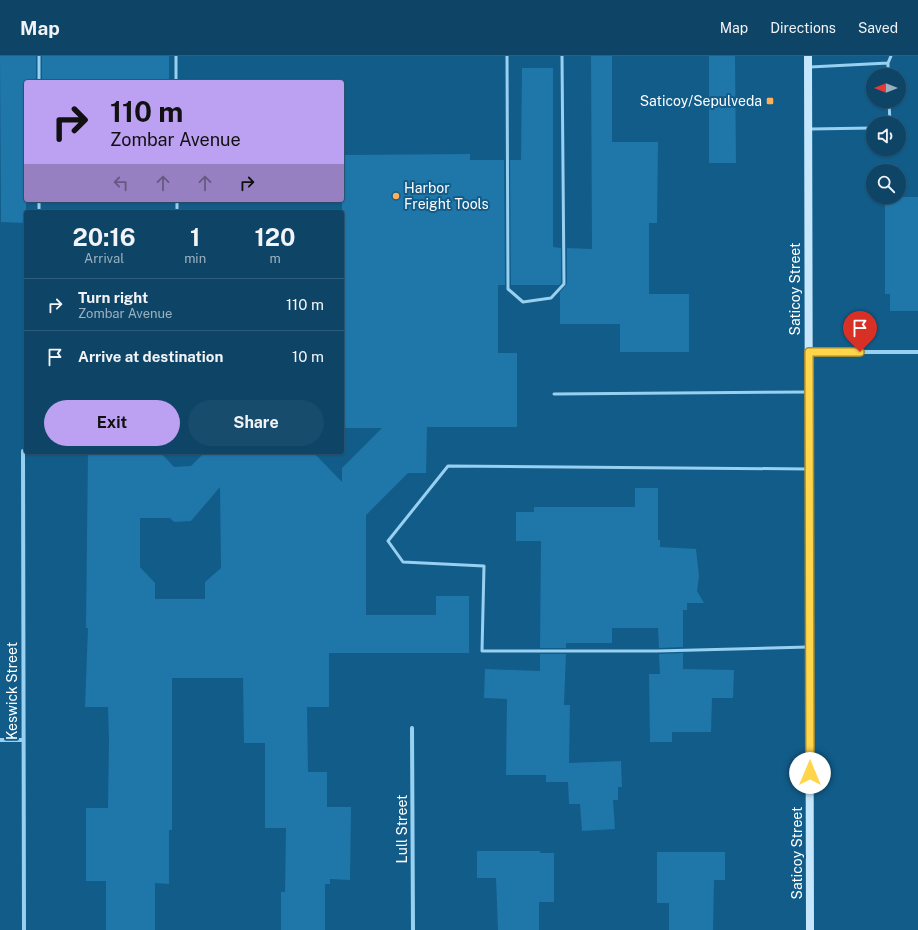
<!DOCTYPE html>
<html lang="en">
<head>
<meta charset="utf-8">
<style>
  body { margin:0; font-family:"Public Sans",sans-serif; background:#174c6d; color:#f1f3f6; height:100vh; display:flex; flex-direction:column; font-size:15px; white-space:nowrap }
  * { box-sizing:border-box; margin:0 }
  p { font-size:13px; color:#9bb1c0 }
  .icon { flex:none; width:22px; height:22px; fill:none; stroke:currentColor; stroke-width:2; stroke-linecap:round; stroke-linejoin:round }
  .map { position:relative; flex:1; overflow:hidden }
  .panel { position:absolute; left:24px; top:154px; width:320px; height:244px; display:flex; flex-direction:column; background:#0e4567; border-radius:4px; box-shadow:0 1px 3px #0004,0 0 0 1px #2e5d7b }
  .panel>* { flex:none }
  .hud { position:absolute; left:24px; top:24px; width:320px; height:122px; border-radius:4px; box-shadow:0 1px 3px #0004,0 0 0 1px #2e5d7b; background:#bca0f2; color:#111; overflow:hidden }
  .needle { width:26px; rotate:270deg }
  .tools { position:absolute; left:866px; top:12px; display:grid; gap:8px }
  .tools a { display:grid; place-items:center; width:40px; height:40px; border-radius:50%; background:#0e4567; box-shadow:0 1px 3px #0004,0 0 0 1px #2e5d7b; font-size:20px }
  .pin { position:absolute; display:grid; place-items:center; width:34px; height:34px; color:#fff; margin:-41px -17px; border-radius:50% 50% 50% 0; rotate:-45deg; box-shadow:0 0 4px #0007 }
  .pin .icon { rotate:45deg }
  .me { position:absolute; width:44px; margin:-22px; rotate:0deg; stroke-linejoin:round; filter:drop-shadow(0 0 3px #0008) }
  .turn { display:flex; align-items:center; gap:14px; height:84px; padding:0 20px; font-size:18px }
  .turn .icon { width:52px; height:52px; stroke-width:2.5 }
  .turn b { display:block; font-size:28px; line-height:34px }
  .lanes { display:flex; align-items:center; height:38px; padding:0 20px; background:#0003; justify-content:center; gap:20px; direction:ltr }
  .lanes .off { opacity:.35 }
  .eta { display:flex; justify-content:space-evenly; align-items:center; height:68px; text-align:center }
  .eta b { font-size:24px; font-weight:700; line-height:28px }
  .cta { display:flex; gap:8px; margin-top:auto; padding:8px 20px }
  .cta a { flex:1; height:46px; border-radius:24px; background:#bca0f2; color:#111; font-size:16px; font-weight:700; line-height:46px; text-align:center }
  .cta a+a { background:#174c6d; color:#f1f3f6 }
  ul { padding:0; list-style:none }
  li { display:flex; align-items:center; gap:12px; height:52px; padding:0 20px; border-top:1px solid #2e5d7b }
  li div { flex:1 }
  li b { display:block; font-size:15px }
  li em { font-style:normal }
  header { display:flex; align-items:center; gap:24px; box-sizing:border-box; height:56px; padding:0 20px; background:#0e4567; border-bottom:1px solid #2e5d7b }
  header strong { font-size:19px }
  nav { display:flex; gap:22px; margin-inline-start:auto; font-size:14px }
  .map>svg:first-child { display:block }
  .building { fill:#1f76a9; fill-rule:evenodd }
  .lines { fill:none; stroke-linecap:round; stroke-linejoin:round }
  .lane { stroke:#97d0f0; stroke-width:3 }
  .street { stroke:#97d0f0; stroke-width:4 }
  .secondary { stroke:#c6e7fb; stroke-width:8 }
  .route-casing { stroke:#a68a30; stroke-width:10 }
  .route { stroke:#ffd54a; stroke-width:7 }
  .poi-dot { fill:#ffaf57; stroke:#125c89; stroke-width:1.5 }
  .labels { text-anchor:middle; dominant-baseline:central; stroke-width:4; stroke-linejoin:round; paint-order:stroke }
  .poi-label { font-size:14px; fill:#fff; stroke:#125c89; text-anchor:end }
  .street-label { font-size:14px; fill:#fff; stroke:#125c89 }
</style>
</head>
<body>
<header>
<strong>Map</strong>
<nav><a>Map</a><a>Directions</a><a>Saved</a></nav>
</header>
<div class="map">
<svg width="918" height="874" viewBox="0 0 918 874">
  <rect width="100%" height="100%" fill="#125c89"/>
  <!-- building -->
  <path class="building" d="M 0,0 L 36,0 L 36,26 L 26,26 L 26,51 L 24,51 L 23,116 L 26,116 L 26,167 L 1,166 Z
    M 42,0 L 169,0 L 169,26 L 42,26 Z
    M 591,0 L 612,0 L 612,86 L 658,86 L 657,167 L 649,167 L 649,238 L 689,238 L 689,296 L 620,296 L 620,268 L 560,268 L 560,236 L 567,228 L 567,192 L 592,193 Z
    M 709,0 L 735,0 L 736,107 L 709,107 Z
    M 522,12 L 553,12 L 553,191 L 561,192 L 561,227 L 559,229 L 511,229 L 510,104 L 521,104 Z
    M 470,98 L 470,104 L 504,104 L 505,229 L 498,229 L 498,297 L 517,297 L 517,371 L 427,371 L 426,417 L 408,417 L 366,459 L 366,559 L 436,559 L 436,540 L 469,540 L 469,597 L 329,597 L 329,651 L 307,651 L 308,716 L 327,716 L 327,751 L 351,751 L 350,824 L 330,823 L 330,828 L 325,828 L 325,874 L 281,874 L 281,836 L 285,836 L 286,772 L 265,772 L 265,687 L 244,687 L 243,622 L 172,622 L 172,774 L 169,774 L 169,828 L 155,827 L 155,874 L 106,874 L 106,825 L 86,825 L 86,752 L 108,752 L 109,685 L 108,651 L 85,651 L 88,572 L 86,572 L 88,396 L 160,396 L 174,411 L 191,410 L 205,396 L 313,396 L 342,426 L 342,412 L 382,372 L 342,372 L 342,99 ZM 220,431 L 221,512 L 205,526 L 205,543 L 155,543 L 155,527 L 140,511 L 140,462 L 170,462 L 174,466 L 191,465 Z
    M 885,141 L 918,141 L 918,255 L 890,255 L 890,238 L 885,238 Z
    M 635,432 L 658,432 L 658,484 L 660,484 L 660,491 L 696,493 L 699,520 L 697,535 L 704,547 L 687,547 L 687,554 L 683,554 L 683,591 L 659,592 L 658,572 L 612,572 L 612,587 L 566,587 L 566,592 L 540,592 L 541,485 L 516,485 L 516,456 L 534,456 L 534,451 L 635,451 Z
    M 683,597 L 683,613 L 734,614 L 733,642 L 712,642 L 711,676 L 672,676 L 672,686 L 650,686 L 649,618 L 660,618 L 659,598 Z
    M 540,598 L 566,598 L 564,649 L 570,649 L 569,707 L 621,705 L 622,731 L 618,731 L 618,744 L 613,744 L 615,773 L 582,775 L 580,748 L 569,748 L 568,726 L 546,726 L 546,719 L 506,719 L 507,643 L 484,642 L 485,613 L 540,615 Z
    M 477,795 L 540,795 L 540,797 L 554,797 L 554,846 L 539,846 L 539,874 L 498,874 L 496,822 L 477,822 Z
    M 657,796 L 725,796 L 725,824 L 714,824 L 713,874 L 669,874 L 669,847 L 657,847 Z"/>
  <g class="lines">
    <!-- lane -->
    <path class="lane" d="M 39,0 L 39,26
      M 507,0 L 508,233 L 523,246 L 551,242 L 564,228 L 562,0
      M 888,7 L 891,0
      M 810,11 L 888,7 L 888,19
      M 176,26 L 176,0
      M 889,45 L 890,67
      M 810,73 L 873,72
      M 39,144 L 39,156
      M 177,156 L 177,144
      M 554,338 L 809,336
      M 807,413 L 448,410 L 388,485 L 403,506 L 484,510 L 482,595 L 657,595 L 808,591"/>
    <!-- street -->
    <path class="street" d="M 809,296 L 918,296
      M 23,395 L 24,874
      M 412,672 L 413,874
      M 0,684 L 23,684"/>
    <!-- secondary -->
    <path class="secondary" d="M 808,0 L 810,874"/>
  </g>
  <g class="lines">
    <defs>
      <path id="route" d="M 810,717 L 809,296 L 860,296"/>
    </defs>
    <!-- route casing -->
    <use href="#route" class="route-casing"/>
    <!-- route -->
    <use href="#route" class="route"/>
  </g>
  <!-- markers -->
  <g class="poi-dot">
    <rect x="766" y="41" width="8" height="8" rx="2"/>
    <circle cx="396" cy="140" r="4"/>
  </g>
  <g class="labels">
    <!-- poi labels -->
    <g class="poi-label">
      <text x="762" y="45">Saticoy/Sepulveda</text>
      <text x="404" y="132" text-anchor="start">Harbor<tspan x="404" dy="16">Freight Tools</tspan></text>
    </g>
    <!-- street labels -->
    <g class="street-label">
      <text transform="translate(795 233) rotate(-90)">Saticoy Street</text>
      <text transform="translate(12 635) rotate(-90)">Keswick Street</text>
      <text transform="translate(402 773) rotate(-90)">Lull Street</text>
      <text transform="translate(797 797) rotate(-90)">Saticoy Street</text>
    </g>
  </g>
</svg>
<div class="tools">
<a><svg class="needle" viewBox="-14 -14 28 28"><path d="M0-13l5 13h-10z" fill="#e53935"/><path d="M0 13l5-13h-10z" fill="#9bb1c0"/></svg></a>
<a><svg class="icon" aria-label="sound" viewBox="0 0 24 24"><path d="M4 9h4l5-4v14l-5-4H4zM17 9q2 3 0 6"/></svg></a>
<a><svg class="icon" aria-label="search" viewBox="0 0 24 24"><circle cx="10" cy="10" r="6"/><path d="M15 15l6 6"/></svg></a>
</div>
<div class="pin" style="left:860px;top:296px;background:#d93025"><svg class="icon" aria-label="arrive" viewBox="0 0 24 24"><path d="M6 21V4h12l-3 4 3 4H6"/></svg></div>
<svg class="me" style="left:810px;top:717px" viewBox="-20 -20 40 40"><circle r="19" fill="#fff"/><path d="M0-13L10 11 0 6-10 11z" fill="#ffd54a"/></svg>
<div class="hud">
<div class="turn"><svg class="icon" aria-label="right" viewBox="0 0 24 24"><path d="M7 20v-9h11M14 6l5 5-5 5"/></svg><div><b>110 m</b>Zombar Avenue</div></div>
<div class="lanes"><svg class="icon off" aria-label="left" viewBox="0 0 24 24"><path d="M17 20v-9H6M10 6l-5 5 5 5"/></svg><svg class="icon off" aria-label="ahead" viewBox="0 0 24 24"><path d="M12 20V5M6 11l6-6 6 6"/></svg><svg class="icon off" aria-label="ahead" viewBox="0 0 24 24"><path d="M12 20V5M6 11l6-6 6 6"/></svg><svg class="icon" aria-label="right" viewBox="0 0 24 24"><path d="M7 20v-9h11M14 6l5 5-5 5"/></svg></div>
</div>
<section class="panel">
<div class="eta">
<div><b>20:16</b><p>Arrival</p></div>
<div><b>1</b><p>min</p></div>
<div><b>120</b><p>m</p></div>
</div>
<ul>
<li><svg class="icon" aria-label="right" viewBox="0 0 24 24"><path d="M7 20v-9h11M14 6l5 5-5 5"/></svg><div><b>Turn right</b><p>Zombar Avenue</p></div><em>110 m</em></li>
<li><svg class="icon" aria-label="arrive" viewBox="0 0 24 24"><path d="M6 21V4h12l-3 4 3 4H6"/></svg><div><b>Arrive at destination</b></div><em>10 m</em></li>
</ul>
<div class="cta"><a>Exit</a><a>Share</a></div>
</section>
</div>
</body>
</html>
